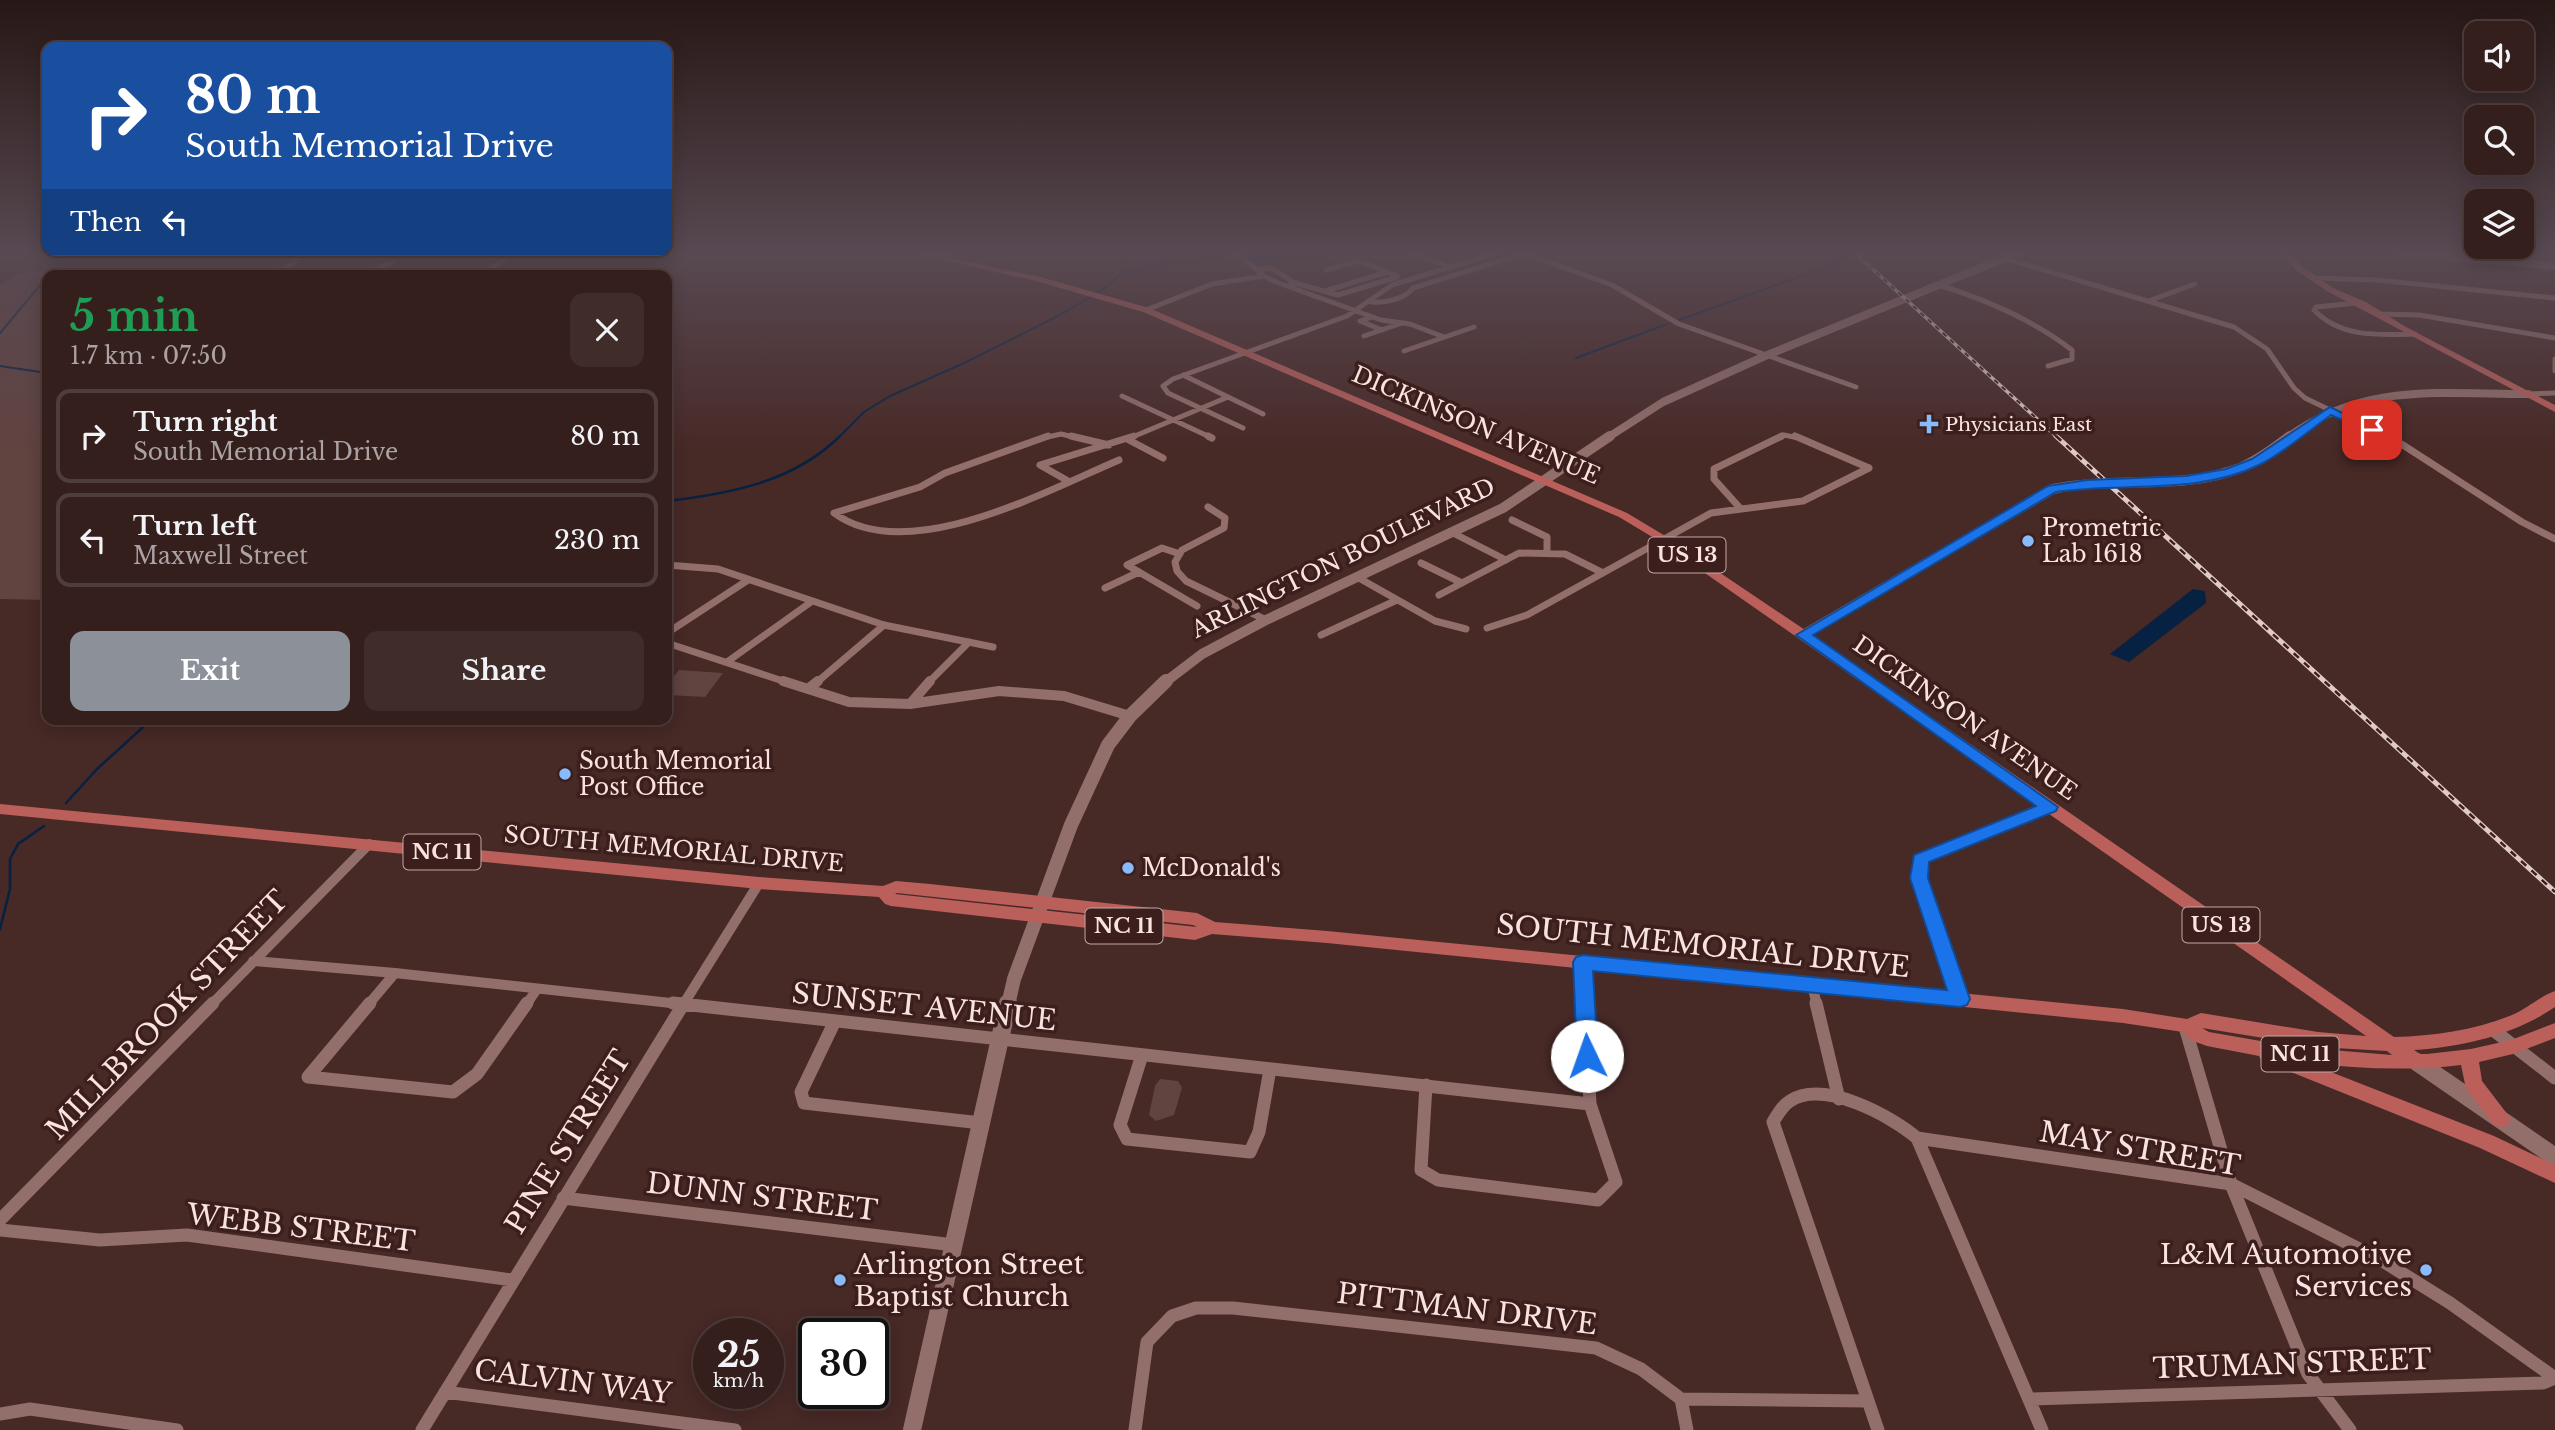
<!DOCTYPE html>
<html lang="en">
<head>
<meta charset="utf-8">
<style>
  body { margin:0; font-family:"Libre Baskerville",serif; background:#402c29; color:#f1f3f6; height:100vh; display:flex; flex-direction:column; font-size:26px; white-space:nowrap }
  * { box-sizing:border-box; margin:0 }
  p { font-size:23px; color:#aaa2a3 }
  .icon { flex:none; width:38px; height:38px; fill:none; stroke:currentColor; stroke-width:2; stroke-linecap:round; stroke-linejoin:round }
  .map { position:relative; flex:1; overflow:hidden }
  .sheet { position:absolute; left:42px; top:270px; width:630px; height:455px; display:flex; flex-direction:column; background:#351f1c; border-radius:14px; box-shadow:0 4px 18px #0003,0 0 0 2px #4f3d3b }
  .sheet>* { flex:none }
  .top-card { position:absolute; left:42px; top:42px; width:630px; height:214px; border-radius:14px; box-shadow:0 4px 18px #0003,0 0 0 2px #4f3d3b; background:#1a4fa0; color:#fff; overflow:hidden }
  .controls { position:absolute; left:2464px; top:21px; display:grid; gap:14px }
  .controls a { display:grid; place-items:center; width:70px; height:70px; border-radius:14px; background:#351f1c; box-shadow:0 4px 18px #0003,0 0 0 2px #4f3d3b; font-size:35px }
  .speed { position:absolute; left:693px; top:1318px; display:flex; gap:14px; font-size:35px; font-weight:700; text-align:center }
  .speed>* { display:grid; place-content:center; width:91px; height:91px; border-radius:50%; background:#351f1c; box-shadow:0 4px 18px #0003,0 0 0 2px #4f3d3b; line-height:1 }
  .speed small { font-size:18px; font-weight:400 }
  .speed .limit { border:4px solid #111; border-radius:10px; background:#fff; color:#111 }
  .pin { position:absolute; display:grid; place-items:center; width:60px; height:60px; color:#fff; margin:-30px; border-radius:14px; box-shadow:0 4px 10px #0006 }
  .me { position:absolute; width:77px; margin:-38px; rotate:357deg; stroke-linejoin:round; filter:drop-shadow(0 0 5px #0008) }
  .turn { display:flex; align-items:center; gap:24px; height:147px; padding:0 28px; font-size:32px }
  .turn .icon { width:91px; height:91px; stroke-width:2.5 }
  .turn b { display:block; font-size:49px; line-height:60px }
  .then { display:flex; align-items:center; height:66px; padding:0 28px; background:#0003; gap:14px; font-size:26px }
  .round { display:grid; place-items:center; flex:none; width:74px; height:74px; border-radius:14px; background:#402c29 }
  .headline { display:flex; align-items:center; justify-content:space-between; height:119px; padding:0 28px }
  h1 { font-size:42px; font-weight:700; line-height:52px; color:#1e9e55 }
  .cta { display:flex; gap:14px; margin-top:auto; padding:14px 28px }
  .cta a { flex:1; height:80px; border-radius:14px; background:#8c9099; color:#fff; font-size:28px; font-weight:700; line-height:80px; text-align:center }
  .cta a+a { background:#402c29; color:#f1f3f6 }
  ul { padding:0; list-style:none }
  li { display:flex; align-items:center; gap:21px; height:94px; margin:0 14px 10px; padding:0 14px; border:4px solid #4f3d3b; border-radius:14px }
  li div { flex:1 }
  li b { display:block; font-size:26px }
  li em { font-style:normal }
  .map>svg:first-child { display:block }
  .green { fill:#614340 }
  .water { fill:#062141 }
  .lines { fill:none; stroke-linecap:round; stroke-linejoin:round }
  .stream-far1 { stroke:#062141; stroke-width:2 }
  .stream { stroke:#062141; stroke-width:2.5 }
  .street-far3 { stroke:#936f6c; stroke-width:5 }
  .street-far2 { stroke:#936f6c; stroke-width:7 }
  .street-far1 { stroke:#936f6c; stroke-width:10 }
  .street { stroke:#936f6c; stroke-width:13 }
  .secondary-far3 { stroke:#936f6c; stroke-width:8 }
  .secondary-far2 { stroke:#936f6c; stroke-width:10 }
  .secondary-far1 { stroke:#936f6c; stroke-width:14 }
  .secondary { stroke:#936f6c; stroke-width:18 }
  .primary { fill:#bb5f5b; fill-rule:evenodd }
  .rail-far1-casing { stroke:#e0cac7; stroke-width:3.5 }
  .rail-casing { stroke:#e0cac7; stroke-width:5 }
  .rail-far1 { stroke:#3c1f1d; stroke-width:2; stroke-dasharray:5; stroke-linecap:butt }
  .rail { stroke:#3c1f1d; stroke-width:2.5; stroke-dasharray:7; stroke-linecap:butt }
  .route { fill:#1a73e8; stroke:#114b97; stroke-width:2 }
  .poi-dot { fill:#87bbfb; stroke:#3c1f1d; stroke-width:2.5 }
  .labels { text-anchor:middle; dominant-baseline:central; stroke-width:7; stroke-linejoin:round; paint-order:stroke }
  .far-poi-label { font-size:19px; fill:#f8e3e0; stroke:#3c1f1d; text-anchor:start }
  .shield { fill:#3c1f1d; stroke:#c0a8a6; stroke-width:2 }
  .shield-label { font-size:21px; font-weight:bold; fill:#f8e3e0 }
  .street-label { font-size:23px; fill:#f8e3e0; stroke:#3c1f1d }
  .poi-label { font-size:23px; fill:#f8e3e0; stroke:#3c1f1d; text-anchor:start }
  .near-street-label { font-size:28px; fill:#f8e3e0; stroke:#3c1f1d }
  .near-poi-label { font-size:28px; fill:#f8e3e0; stroke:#3c1f1d; text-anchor:end }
</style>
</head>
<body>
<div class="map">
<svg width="2555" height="1430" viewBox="0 0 2555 1430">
  <rect width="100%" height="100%" fill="#472926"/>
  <!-- green -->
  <path class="green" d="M 37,271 L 57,275 L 47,275 L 47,600 L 0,599 L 0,285 L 16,275 Z
    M 679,670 L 723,673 L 705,697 L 667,695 L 667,685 Z
    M 1160,1079 L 1178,1081 L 1182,1088 L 1174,1115 L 1156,1121 L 1149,1115 L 1155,1086 Z"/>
  <!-- water -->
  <path class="water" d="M 1240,252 L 1339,252 L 1324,258 L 1253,263 Z
    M 2193,589 L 2205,591 L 2206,603 L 2129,662 L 2110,654 Z"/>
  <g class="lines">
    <!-- stream-far1 -->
    <path class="stream-far1" d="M 49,275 L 53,267 L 91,252
      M 1119,276 L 1152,266 L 1227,255
      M 1671,323 L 1840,262 L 1846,256
      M 0,333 L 47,277
      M 1576,358 L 1667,324
      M 0,366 L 47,373
      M 838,438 L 864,412 L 890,396 L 964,363 L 1058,316 L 1099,292 L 1119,276 L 1127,260 L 1122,252"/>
    <!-- stream -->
    <path class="stream" d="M 667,501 C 729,494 794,482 840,436
      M 66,803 L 97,769 L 152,719
      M 0,929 L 10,889 L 10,859 L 18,844 L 44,826"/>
    <!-- street-far3 -->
    <path class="street-far3" d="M 1236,252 L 1264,276 L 1276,282 L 1381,320 L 1410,324 L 1444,337
      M 1409,252 L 1450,267
      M 1521,252 L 1612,285 L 1679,324 L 1856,387
      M 1449,253 L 1452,252
      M 940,257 L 950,252
      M 2004,258 L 2234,327 L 2267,349 L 2294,388 L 2305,398 L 2388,438
      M 1257,270 L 1271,268 L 1295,283 L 1290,284
      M 1326,270 L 1359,261 L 1398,276
      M 212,272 L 236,274 L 289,269
      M 290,273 L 289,266 L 306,252
      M 360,275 L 393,262
      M 480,275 L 517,252
      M 2312,278 L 2377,280 L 2555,298
      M 1295,283 L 1338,295 L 1397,277
      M 1939,285 C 1987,300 2032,319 2072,350 L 2072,359 L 2048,366
      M 1325,291 L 1387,272
      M 2151,300 L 2195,284
      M 1372,302 C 1385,303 1405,299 1413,288 L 1525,253
      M 2357,303 L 2316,307 L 2314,310 C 2341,338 2379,335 2415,334
      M 1146,310 L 1212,284 L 1264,276
      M 2381,314 L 2419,315 L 2555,338
      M 1372,317 L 1360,321 L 1382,330
      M 1364,336 L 1402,323
      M 1404,351 L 1474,327
      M 2555,359 L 2555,371
      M 1183,375 L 1263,414
      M 2528,394 L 2555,393
      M 1122,396 L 1212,438
      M 1243,428 L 1168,393 L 1163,386 L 1173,379 L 1347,316 L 1392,285 L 1500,252
      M 1043,438 L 1061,434 L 1078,438
      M 1130,438 L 1228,397
      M 1778,438 L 1784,435 L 1799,438"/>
    <!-- street-far2 -->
    <path class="street-far2" d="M 1048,436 L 945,473 L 920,487 L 834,513 C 907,567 1046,491 1119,460
      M 1071,436 L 1109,445
      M 1208,436 L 1212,438
      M 1795,436 L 1869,468
      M 2385,436 L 2403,445 L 2522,522 L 2555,539
      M 1127,439 L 1163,458
      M 1068,481 L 1040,465 L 1134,436
      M 1208,507 L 1225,518 L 1224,528 L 1182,550 L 1175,562 L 1177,571 L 1186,581 L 1266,620
      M 1740,508 L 1714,479 L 1714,469 L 1782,436
      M 1512,520 L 1547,537 L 1547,553
      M 1453,533 L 1506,560
      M 1180,554 L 1162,548 L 1127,565 L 1197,606
      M 1421,563 L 1462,583
      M 667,565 L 718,569 L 884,625 L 993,647
      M 1357,577 L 1435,621 L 1466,629
      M 1105,588 L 1139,572
      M 1439,595 L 1519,553 L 1565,554 L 1603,573
      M 1487,628 L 1527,615 L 1711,513 L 1803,501 L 1869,468
      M 667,633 L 748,580
      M 1321,635 L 1397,600
      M 667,643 L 789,683
      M 727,662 L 811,602
      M 816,683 L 884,625
      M 928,683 L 969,642"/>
    <!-- street-far1 -->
    <path class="street-far1" d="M 783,681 L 849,702 L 910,704 L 999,691 L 1064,696 L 1130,716
      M 808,689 L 818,681
      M 910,704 L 930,681
      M 253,961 L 395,973 L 689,1005
      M 1583,962 L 1585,1005
      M 1812,985 L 1817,1005
      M 1960,999 L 1919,878 L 1920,859 L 2050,807
      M 211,1005 L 369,844
      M 368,1005 L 395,973
      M 526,1005 L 537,989
      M 683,1005 L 759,883"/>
    <!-- street -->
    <path class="street" d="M 370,1003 L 308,1077 L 453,1092 L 477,1074 L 527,1003
      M 673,1003 L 1590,1104
      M 1816,1003 L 1839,1099
      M 835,1021 L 801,1092 L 804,1103 L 981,1123
      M 2185,1027 L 2231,1184 L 2308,1374 L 2350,1430
      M 2492,1029 L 2555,1078
      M 1142,1055 L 1120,1125 L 1127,1139 L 1250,1152 L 1259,1132 L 1270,1069
      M 1426,1085 L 1421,1170 L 1438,1180 L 1598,1200 L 1616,1182 L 1590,1104 L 1585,1003
      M 1917,1138 L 2231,1184 L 2381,1260 L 2450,1303 L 2555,1378
      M 563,1198 L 954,1245
      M 0,1220 L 213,1003
      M 0,1230 L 100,1240 L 187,1235 L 512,1280
      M 445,1392 L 735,1430
      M 1681,1399 L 1687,1430
      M 2030,1399 L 2543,1383 L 2555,1378
      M 0,1414 L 30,1409 L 177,1430
      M 422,1430 L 684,1003
      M 1135,1430 L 1147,1342 L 1172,1316 L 1196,1308 L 1233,1308 L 1596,1348 L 1641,1369 L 1681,1399 L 1868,1401
      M 1878,1430 L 1773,1122 C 1778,1114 1782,1106 1790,1101 C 1824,1079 1891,1116 1917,1138 L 2042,1430"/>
    <!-- secondary-far3 -->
    <path class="secondary-far3" d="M 2400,252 L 2555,266
      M 1607,438 L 1663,402 L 1765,356 L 2019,252
      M 2287,438 C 2362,382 2440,394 2528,394"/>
    <!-- secondary-far2 -->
    <path class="secondary-far2" d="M 1803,635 L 2053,489 C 2114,476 2181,491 2240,468 C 2258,460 2274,448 2290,436
      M 1164,683 L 1202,654 L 1266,620 L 1503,508 L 1610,436"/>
    <!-- secondary-far1 -->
    <path class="secondary-far1" d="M 1008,1005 L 1014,979 L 1071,825 L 1108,745 L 1130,716 L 1166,681"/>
    <!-- secondary -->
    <path class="secondary" d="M 2417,1062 L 2555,1157
      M 912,1430 L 1008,1003"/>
    <!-- primary -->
    <path class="primary" d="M 909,252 L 922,252 L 1041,277 L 1149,308 L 1627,513 L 1667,537 L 1808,632 L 2394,1037 C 2434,1036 2475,1030 2512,1015 C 2527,1009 2540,996 2555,991 L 2555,1007 C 2514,1035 2463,1047 2414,1050 L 2420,1054 L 2427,1054 L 2471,1049 L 2511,1040 L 2555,1023 L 2555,1038 L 2513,1054 L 2479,1062 L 2482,1081 L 2511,1119 L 2508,1125 L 2501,1127 L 2494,1125 L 2466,1089 L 2461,1065 C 2409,1071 2360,1069 2308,1063 L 2494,1136 L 2555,1165 L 2555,1183 L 2480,1148 L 2261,1060 L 2259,1056 L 2207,1046 L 2193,1041 L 2183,1032 L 2123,1023 L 1327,943 L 1212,934 L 1195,940 L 891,906 L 885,904 L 879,897 L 759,889 L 0,814 L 0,804 L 759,877 L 883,886 L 896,881 L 930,884 L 1197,913 L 1215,922 L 1327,931 L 2123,1009 L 2187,1019 L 2201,1013 L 2318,1032 L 2366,1036 L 1798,638 L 1659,541 L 1619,517 L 1143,312 L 1036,281 ZM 897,893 L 1193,925 L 1197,927 L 895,894 ZM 2202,1028 L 2318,1047 L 2387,1051 L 2392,1055 L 2295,1047 L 2209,1032 Z
      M 2280,252 L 2288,252 L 2303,267 L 2333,288 L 2366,302 L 2406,327 L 2555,405 L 2555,412 L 2327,291 L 2297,271 Z"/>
    <defs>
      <path id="rail-far1" d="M 1854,252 L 2058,438"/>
      <path id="rail" d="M 2056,436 L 2555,892"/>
    </defs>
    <!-- rail-far1 casing -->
    <use href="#rail-far1" class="rail-far1-casing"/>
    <!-- rail casing -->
    <use href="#rail" class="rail-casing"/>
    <!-- rail-far1 -->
    <use href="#rail-far1" class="rail-far1"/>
    <!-- rail -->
    <use href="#rail" class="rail"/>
  </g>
  <!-- sky -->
  <linearGradient id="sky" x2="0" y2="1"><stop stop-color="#271715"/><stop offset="0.56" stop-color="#584952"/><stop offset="1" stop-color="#584952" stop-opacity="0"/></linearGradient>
  <rect width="2555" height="452" fill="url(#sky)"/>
  <!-- route -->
  <path class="route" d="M 2330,407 L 2378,430 L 2368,432 L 2331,415 C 2308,431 2284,453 2259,465 C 2198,495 2122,482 2056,492 L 1813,635 L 2058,807 L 2056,811 L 1929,862 L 1928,878 L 1970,999 L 1967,1005 L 1960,1007 L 1593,971 L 1598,1056 L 1595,1062 L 1587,1065 L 1580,1062 L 1577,1056 L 1573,962 L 1576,957 L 1583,955 L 1947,990 L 1910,878 L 1914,855 L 2036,806 L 1796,635 L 2048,486 L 2087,480 L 2186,476 L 2226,469 L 2252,459 Z"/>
  <!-- markers -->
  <g class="poi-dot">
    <path d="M1925.5 413.5h7v7h7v7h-7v7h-7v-7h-7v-7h7z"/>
    <circle cx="2028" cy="541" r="7"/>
    <circle cx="565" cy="774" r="7"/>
    <circle cx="1128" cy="868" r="7"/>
    <circle cx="2426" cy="1270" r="7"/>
    <circle cx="840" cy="1280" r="7"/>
  </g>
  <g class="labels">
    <!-- far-poi labels -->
    <g class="far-poi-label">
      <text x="1945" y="424">Physicians East</text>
    </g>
    <!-- shield labels -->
    <g class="shield">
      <rect x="1648.5" y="537.5" width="77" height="35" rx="5"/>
      <rect x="403.5" y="834.5" width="77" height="35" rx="5"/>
      <rect x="2182.5" y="907.5" width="77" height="35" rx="5"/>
      <rect x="1085.5" y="908.5" width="77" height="35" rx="5"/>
      <rect x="2261.5" y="1036.5" width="77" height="35" rx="5"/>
    </g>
    <g class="shield-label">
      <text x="1687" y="555">US 13</text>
      <text x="442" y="852">NC 11</text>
      <text x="2221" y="925">US 13</text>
      <text x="1124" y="926">NC 11</text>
      <text x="2300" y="1054">NC 11</text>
    </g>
    <!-- street labels -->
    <g class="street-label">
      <text transform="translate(1476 425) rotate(23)">DICKINSON AVENUE</text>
      <text transform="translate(1343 558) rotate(-26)">ARLINGTON BOULEVARD</text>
      <text transform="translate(1965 718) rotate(35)">DICKINSON AVENUE</text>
      <text transform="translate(674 849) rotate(5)">SOUTH MEMORIAL DRIVE</text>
    </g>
    <!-- poi labels -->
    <g class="poi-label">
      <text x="2042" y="528">Prometric<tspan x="2042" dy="26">Lab 1618</tspan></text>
      <text x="579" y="761">South Memorial<tspan x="579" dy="26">Post Office</tspan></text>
      <text x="1142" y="868">McDonald's</text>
    </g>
    <!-- near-street labels -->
    <g class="near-street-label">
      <text transform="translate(1703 946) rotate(6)">SOUTH MEMORIAL DRIVE</text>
      <text transform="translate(924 1007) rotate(6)">SUNSET AVENUE</text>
      <text transform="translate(167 1015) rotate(-46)">MILLBROOK STREET</text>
      <text transform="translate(568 1142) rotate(-58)">PINE STREET</text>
      <text transform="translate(2140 1149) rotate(10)">MAY STREET</text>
      <text transform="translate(762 1197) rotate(7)">DUNN STREET</text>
      <text transform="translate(301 1228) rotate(7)">WEBB STREET</text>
      <text transform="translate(1467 1309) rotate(7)">PITTMAN DRIVE</text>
      <text transform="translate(2292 1364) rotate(-2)">TRUMAN STREET</text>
      <text transform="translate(573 1382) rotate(7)">CALVIN WAY</text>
    </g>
    <!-- near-poi labels -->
    <g class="near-poi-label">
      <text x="2412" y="1254">L&amp;M Automotive<tspan x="2412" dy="32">Services</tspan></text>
      <text x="854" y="1264" text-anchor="start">Arlington Street<tspan x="854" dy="32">Baptist Church</tspan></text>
    </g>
  </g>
</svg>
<div class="controls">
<a><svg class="icon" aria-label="sound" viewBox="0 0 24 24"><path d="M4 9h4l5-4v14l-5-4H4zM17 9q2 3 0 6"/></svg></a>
<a><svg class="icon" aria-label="search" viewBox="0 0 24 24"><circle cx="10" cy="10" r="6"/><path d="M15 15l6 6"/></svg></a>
<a><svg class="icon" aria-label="layers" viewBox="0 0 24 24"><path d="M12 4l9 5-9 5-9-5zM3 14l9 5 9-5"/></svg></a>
</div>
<div class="speed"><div>25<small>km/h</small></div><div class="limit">30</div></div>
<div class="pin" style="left:2372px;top:430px;background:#d93025"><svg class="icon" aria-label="arrive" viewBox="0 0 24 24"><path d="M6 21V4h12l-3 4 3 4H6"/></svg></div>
<svg class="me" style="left:1587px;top:1056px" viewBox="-20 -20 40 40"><circle r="19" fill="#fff"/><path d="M0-13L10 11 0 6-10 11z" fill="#1a73e8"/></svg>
<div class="top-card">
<div class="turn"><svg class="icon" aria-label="right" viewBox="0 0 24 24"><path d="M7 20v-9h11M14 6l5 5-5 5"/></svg><div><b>80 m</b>South Memorial Drive</div></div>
<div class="then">Then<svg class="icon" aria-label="left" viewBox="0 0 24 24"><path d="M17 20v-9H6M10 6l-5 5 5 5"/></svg></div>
</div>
<section class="sheet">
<div class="headline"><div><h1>5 min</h1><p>1.7 km · 07:50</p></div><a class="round"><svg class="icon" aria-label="close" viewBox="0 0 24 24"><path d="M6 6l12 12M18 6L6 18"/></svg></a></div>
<ul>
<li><svg class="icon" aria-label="right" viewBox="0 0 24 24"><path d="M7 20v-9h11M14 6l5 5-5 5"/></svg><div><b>Turn right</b><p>South Memorial Drive</p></div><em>80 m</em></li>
<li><svg class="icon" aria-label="left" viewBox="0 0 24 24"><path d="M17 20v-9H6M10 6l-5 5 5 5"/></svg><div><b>Turn left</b><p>Maxwell Street</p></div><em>230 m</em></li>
</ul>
<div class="cta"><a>Exit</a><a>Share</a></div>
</section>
</div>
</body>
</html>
